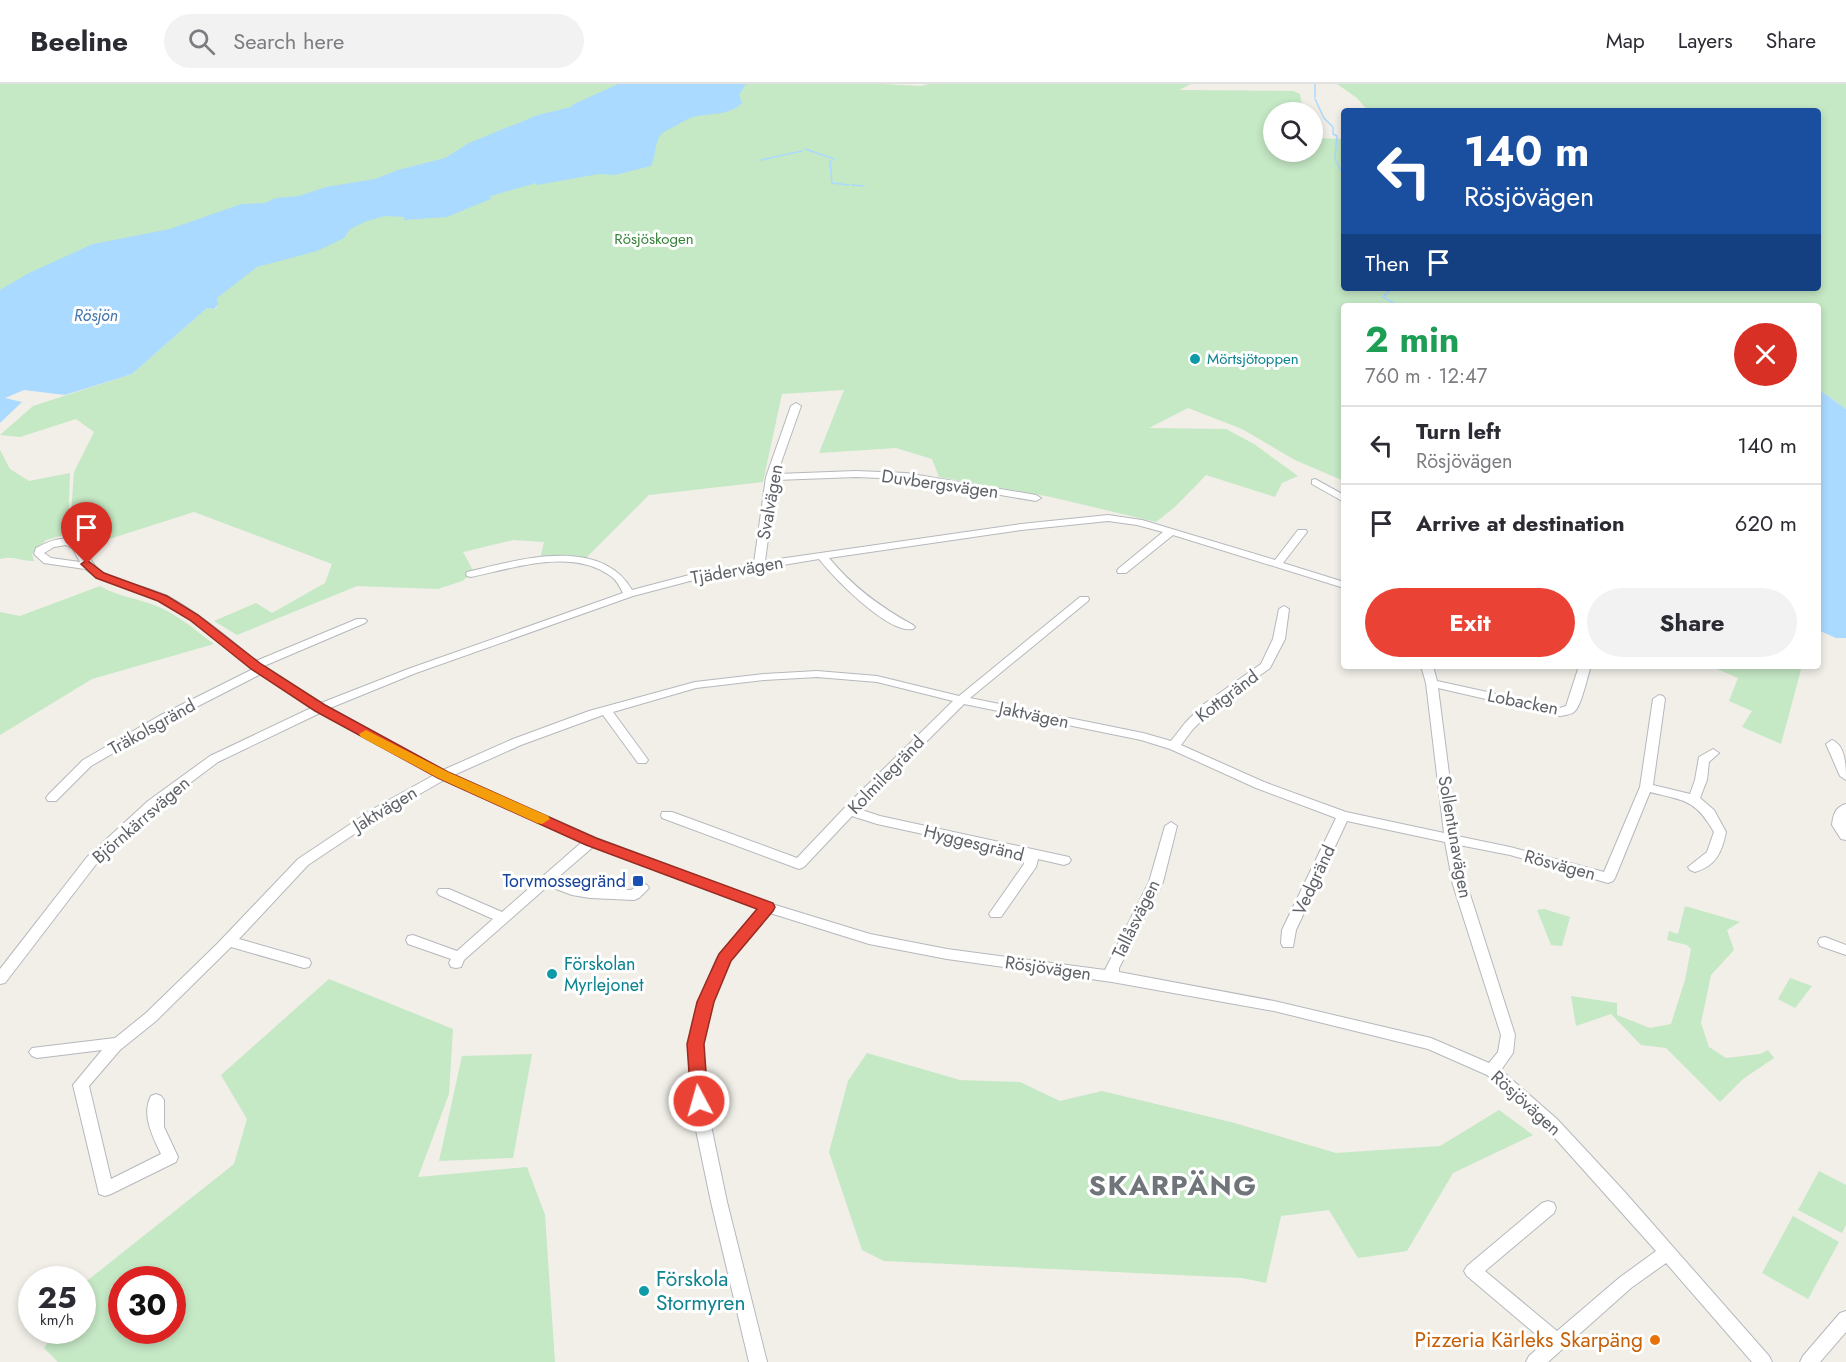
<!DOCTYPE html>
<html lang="en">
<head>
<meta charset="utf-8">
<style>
  body { margin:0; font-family:Jost,sans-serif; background:#f2f2f3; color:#2b2b33; height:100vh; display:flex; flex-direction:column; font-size:22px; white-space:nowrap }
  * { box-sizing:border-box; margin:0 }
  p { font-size:20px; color:#7c7c81 }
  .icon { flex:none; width:33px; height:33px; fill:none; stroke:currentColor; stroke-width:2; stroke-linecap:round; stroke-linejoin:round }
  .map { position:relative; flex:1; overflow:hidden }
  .panel { position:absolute; left:1341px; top:219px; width:480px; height:366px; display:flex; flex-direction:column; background:#fff; border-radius:6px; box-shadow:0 3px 9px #0003 }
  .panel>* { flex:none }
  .top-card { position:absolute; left:1341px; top:24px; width:480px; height:183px; border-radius:6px; box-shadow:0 3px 9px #0003; background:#1a4fa0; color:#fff; overflow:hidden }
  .tools { position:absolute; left:1263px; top:18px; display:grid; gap:12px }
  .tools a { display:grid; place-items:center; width:60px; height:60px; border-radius:50%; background:#fff; box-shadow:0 3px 9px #0003; font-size:30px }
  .speed { position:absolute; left:18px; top:1182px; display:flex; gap:12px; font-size:30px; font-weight:700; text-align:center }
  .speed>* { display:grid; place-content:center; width:78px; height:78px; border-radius:50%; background:#fff; box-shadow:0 3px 9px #0003; line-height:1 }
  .speed small { font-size:15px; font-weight:400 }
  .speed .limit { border:9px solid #d22; background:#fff; color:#111 }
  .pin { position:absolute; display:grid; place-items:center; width:51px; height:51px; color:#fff; margin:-62px -26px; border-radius:50% 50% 50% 0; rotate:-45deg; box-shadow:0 0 6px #0007 }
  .pin .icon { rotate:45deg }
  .me { position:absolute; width:66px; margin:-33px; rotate:354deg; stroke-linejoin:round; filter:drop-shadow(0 0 4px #0008) }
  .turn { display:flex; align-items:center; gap:21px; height:126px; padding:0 24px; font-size:27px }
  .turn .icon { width:78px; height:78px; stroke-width:2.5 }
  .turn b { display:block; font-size:42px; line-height:51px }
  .then { display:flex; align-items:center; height:57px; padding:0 24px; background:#0003; gap:12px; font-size:22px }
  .round { display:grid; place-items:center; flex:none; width:63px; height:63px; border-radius:32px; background:#f2f2f3 }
  .headline { display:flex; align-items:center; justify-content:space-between; height:102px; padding:0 24px }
  h1 { font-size:36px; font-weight:700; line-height:45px; color:#1e9e55 }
  .action { display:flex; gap:12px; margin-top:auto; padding:12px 24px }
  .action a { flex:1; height:69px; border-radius:36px; background:#ea4335; color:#fff; font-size:24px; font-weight:700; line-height:69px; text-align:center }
  .action a+a { background:#f2f2f3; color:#2b2b33 }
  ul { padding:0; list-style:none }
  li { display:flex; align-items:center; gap:18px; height:78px; padding:0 24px; border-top:2px solid #e1e1e2 }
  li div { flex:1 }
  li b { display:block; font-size:22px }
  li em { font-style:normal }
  header { display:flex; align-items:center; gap:36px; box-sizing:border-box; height:84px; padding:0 30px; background:#fff; border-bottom:2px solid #e1e1e2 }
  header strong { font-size:28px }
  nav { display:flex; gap:33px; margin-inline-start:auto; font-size:21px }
  .search { width:420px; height:54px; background:#f2f2f3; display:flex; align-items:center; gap:15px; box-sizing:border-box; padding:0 21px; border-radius:33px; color:#7c7c81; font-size:22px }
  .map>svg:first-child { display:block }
  .green { fill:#c5e8c5; fill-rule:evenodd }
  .water { fill:#aadaff }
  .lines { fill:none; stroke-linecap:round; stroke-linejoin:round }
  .stream-far1 { stroke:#aadaff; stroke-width:1.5 }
  .stream { stroke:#aadaff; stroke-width:2 }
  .street-casing { stroke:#b5b8bc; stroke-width:2 }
  .street { fill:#fff; fill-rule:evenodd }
  .route { fill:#ea4335; stroke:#982c22; stroke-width:1.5 }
  .slow { fill:#f59e0b }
  .culture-dot { fill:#0f9aa8; stroke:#fff; stroke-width:2 }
  .transit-dot { fill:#1a4fb4; stroke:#fff; stroke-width:2 }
  .food-dot { fill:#e8710a; stroke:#fff; stroke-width:2 }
  .labels { text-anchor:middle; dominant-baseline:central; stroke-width:6; stroke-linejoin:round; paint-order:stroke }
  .far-park-label { font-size:15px; fill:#348238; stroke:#fff }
  .far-culture-label { font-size:15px; fill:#0d838f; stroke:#fff; text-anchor:start }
  .far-water-label { font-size:16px; font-style:italic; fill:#4174aa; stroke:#fff }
  .street-label { font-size:18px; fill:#5f6368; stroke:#fff }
  .transit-label { font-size:18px; fill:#164399; stroke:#fff; text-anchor:end }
  .culture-label { font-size:18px; fill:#0d838f; stroke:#fff; text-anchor:start }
  .near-culture-label { font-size:21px; fill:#0d838f; stroke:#fff; text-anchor:start }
  .near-food-label { font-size:21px; fill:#c56008; stroke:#fff; text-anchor:end }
  .near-district-label { font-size:28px; font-weight:bold; letter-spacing:1.5px; fill:#70757a; stroke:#fff }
</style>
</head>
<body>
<header>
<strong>Beeline</strong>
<div class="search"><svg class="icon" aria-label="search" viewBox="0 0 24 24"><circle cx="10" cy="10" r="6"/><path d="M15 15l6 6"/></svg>Search here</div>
<nav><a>Map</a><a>Layers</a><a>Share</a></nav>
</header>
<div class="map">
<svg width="1846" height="1278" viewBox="0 0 1846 1278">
  <rect width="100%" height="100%" fill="#f1efe8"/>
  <!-- green -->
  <path class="green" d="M 0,0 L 881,0 L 921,2 L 929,0 L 1191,0 L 1179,6 L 1293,7 L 1300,10 L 1303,28 L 1274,28 L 1274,68 L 1312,68 L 1313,47 L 1316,54 L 1344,55 L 1344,204 L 1818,204 L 1818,27 L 1368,27 L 1357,14 L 1337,0 L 1846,0 L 1846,325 L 1818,305 L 1818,222 L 1344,222 L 1344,397 L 1295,376 L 1242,345 L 1188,324 L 1149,344 L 1226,345 L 1254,360 L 1298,392 L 1282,399 L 1275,413 L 1206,391 L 1176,422 L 1156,438 L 1051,413 L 939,393 L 932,375 L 896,364 L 819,369 L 844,306 L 782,310 L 763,398 L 649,411 L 585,475 L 540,475 L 544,458 L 513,456 L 463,468 L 474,488 L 462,497 L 438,505 L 357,502 L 237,551 L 214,537 L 256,519 L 272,529 L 325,499 L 332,480 L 194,428 L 106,456 L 70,444 L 74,388 L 94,348 L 76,335 L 20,353 L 0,351 L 33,322 L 132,290 L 207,224 L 215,225 L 218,222 L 0,260 Z
    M 0,366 L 10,385 L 29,397 L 70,389 L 68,447 L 71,449 L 46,456 L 32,470 L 34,477 C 21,477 12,471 0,475 Z
    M 100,502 C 117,512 135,514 154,521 C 176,529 195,546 214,560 L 92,595 L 0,651 L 0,528 L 20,532 Z
    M 1710,582 L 1802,582 L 1781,660 L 1742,643 L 1752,627 L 1729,617 L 1738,594 Z
    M 1685,822 L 1740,838 L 1727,846 L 1734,866 L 1711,891 L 1701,939 L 1709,963 L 1726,974 L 1760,970 L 1768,966 L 1774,974 L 1743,995 L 1720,1018 L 1666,964 L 1641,961 L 1611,930 L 1576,942 L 1571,912 L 1617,919 L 1617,931 L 1650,944 L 1671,940 L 1685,896 L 1691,865 L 1687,861 L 1667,856 L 1669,847 L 1678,850 Z
    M 1544,825 L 1570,833 L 1562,862 L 1551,861 L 1537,826 Z
    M 1790,894 L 1812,902 L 1795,924 L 1778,915 Z
    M 329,895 L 453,945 L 449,1010 L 418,1093 L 527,1083 L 545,1131 L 555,1278 L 58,1278 L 44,1264 L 55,1247 L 82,1246 L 83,1200 L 234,1080 L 247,1035 L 221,991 ZM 122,1196 L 172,1196 L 172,1246 L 122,1246 Z
    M 867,969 L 960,996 L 1020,998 L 1060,1017 L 1102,1007 L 1231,1038 L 1336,1069 L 1440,1062 L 1499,1026 L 1533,1051 L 1453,1089 L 1407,1167 L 1358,1174 L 1329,1126 L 1281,1132 L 1266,1199 L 1242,1194 L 884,1177 L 862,1166 L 829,1068 L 848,997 Z
    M 532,970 L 513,1074 L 439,1077 L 462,972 Z
    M 1819,1087 L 1846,1101 L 1846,1141 L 1842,1149 L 1798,1126 Z
    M 1793,1132 L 1839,1158 L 1808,1215 L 1762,1189 Z"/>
  <!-- water -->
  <path class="water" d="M 618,0 L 746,0 L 739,11 L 742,19 C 729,32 710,29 693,33 C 689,34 668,46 664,48 C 653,56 657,72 651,82 L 615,91 L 599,90 L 537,101 L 536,99 L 491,112 L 489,114 L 493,114 L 447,133 L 403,136 L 405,133 L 385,132 L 364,138 L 349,146 L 344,154 L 317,167 L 257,183 L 217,214 L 218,221 L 214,225 L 207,224 L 132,290 L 65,311 L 24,306 L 5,314 L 22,318 L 0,339 L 0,206 L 29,189 L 93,160 L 170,145 L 241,120 L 265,119 L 276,114 L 299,112 L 326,103 L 375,95 L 398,86 L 445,74 L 469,59 L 538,31 L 571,23 L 574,20 Z
    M 1818,305 L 1846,325 L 1846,554 L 1836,554 L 1818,546 Z"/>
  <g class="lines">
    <!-- stream-far1 -->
    <path class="stream-far1" d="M 1315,0 L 1315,13
      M 1315,15 L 1324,34 L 1333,43 L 1333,50 L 1337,52 L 1335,75 L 1344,92
      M 805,65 L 834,75
      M 761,76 L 802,67
      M 832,77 L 830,78 L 832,99 L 849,101
      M 852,101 L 864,102
      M 1390,206 L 1392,204"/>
    <!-- stream -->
    <path class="stream" d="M 1391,205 L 1383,213 L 1399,222"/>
    <defs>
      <path id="street" d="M 796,319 L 801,322 L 777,390 L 856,387 L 906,389 L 1036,411 L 1041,414 L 1036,417 L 906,395 L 856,393 L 776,396 L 765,477 L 1021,440 L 1108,431 L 1142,436 L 1275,476 L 1298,446 L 1306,446 L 1307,448 L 1283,479 L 1344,498 L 1344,504 L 1173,451 L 1126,489 L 1118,489 L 1117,487 L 1118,485 L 1163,448 L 1137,441 L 1108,437 L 1021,446 L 829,474 C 853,503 880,523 913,541 L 915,543 L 913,545 C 888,550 834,494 819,475 L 694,496 L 633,512 L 416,589 L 330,624 L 443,686 L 513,655 L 589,627 L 695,598 L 764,590 L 817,587 L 877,592 L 959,612 L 1080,513 L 1088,513 L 1089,515 L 1088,517 L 970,614 L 1143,649 L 1171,657 L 1185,639 L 1204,620 L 1261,580 L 1273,555 L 1279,525 L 1284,522 L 1289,525 L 1285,555 L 1270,584 L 1212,626 L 1193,645 L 1181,661 L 1264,698 L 1346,728 L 1444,749 L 1426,599 L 1421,582 L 1433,582 L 1437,597 L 1560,624 L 1566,622 L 1579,582 L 1591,582 C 1587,593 1582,621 1574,628 C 1570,631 1565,631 1560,632 L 1438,604 L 1457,752 L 1510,763 L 1604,788 L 1640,703 L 1653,615 L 1659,611 L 1663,612 L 1665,615 L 1653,701 L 1690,710 L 1695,696 L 1699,673 L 1713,665 L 1719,669 L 1709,678 L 1707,696 L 1700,714 L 1714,726 L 1726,748 C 1722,768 1716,782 1695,788 L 1690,786 L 1688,783 L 1707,768 L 1714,748 C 1695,715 1685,717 1650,708 L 1615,794 L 1613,797 L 1608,799 L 1510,771 L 1459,761 L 1467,801 L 1515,951 L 1513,969 L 1501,986 L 1557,1035 L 1623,1106 L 1769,1272 L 1772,1278 L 1752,1278 L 1666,1179 L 1631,1204 L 1548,1278 L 1526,1278 L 1529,1272 L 1545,1258 L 1467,1192 L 1464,1187 L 1467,1182 L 1542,1119 L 1548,1117 L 1554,1119 L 1556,1124 L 1554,1129 L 1485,1187 L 1557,1247 L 1619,1194 L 1656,1167 L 1545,1043 L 1487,991 L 1428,965 L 1274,927 L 1112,898 L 947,875 L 869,860 L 770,829 L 730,876 L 712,918 L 702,960 L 708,1027 L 727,1118 L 767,1278 L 749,1278 L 711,1118 L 692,1027 L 688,960 L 698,918 L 717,874 L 758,825 L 593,763 L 556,795 L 574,802 L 590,804 L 631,806 L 642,799 L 647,801 L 649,804 L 639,814 L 634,816 L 590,814 L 572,811 L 548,802 L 464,876 L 461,883 L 456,884 L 451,883 L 449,879 L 451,875 L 408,860 L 406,856 L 408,852 L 413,851 L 457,867 L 493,835 L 439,811 L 437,808 L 439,805 L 449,805 L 502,828 L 582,758 L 444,696 L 383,731 L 308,781 L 239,855 L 309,875 L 311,879 L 309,883 L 304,884 L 231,863 L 156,937 L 120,966 L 89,1002 L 111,1095 L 161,1070 C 153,1053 141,1031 151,1012 L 156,1010 L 161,1012 L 164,1016 L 164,1043 L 178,1073 L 176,1078 L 111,1110 L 105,1112 L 99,1110 L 73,1001 L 102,966 L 37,974 L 32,972 L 29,968 L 32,964 L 115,954 L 146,929 L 217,860 L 298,775 L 373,725 L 434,691 L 320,629 L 218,678 L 158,723 L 97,779 L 5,899 L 0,900 L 0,885 L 87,773 L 148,717 L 210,672 L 311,624 L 261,590 L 167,638 L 91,682 L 56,717 L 48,717 L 46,714 L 48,711 L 83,676 L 159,632 L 253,585 L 190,536 L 158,516 L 96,493 L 85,485 L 44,479 L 34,470 L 36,464 C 46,459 60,452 71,456 C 86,461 89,480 102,488 C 122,500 147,502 167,512 C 199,529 228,554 256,577 L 357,535 L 365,535 L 367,537 L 365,539 L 264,582 L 321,619 L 408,585 L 623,509 C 620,503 617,497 612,493 C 573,463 514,484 471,493 L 467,492 L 466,490 L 467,488 C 517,476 600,451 632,506 L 693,490 L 754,479 L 766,393 L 791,322 ZM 66,461 L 73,465 L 80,478 L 51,474 L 44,469 L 54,463 ZM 817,593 L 877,598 L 953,617 L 852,716 L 797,774 L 672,728 L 662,728 L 661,731 L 662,734 L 799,785 L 804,783 L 852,732 L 877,740 L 1024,772 L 1024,780 L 989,830 L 991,833 L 1001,833 L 1036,783 L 1038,775 L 1064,781 L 1069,779 L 1071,776 L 1069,773 L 880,732 L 859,725 L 964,620 L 1141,656 L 1170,665 L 1256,704 L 1336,734 L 1282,846 L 1281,859 L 1283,863 L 1293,863 L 1296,846 L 1347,737 L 1445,758 L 1453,801 L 1501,951 L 1498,968 L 1489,979 L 1431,954 L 1274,917 L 1119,888 L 1119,884 L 1163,798 L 1177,742 L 1171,738 L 1165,742 L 1149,798 L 1105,886 L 947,865 L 870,850 L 772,820 L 596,754 L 454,691 L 521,661 L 603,631 L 638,679 L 646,679 L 648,676 L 646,673 L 613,628 L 696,604 L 764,596 Z
        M 1315,395 L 1344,411 L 1344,418 L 1312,400 L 1312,396 Z
        M 1832,656 C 1846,661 1846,684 1846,696 L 1840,692 L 1826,660 Z
        M 1846,720 L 1846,756 L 1841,755 L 1832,741 C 1833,731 1835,723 1846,720 Z
        M 1825,853 L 1846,861 L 1846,871 L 1820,862 L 1818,858 L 1820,854 Z
        M 1846,1227 L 1846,1248 L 1820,1278 L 1800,1278 L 1803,1272 L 1840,1229 Z"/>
    </defs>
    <!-- street casing -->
    <use href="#street" class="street-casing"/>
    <!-- street -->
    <use href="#street" class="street"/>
  </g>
  <!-- route -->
  <path class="route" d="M 87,476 L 104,489 L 167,512 L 198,531 L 261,580 L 325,621 L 448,688 L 596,754 L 773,819 L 775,823 L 773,827 L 731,877 L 714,918 L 704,960 L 708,1017 L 706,1021 L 699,1024 L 693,1021 L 691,1017 L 687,960 L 697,918 L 719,870 L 757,825 L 586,761 L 438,694 L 315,627 L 251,585 L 190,536 L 158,517 L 96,494 L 81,480 Z"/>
  <!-- slow -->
  <path class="slow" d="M 366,646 L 448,688 L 548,732 L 550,735 L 542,740 L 537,739 L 438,694 L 361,653 L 359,650 Z"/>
  <!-- markers -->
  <g class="culture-dot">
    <circle cx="1195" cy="275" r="6"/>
    <circle cx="552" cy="890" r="6"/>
    <circle cx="644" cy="1207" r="6"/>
  </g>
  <rect class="transit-dot" x="632" y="791" width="12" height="12" rx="3"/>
  <circle class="food-dot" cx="1655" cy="1256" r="6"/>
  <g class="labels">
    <!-- far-park labels -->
    <g class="far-park-label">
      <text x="654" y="155">Rösjöskogen</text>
    </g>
    <!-- far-culture labels -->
    <g class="far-culture-label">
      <text x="1207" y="275">Mörtsjötoppen</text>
    </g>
    <!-- far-water labels -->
    <g class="far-water-label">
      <text x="96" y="231">Rösjön</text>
    </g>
    <!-- street labels -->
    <g class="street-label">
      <text transform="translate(940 400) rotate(8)">Duvbergsvägen</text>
      <text transform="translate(770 418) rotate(-80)">Svalvägen</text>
      <text transform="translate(737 486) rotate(-10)">Tjädervägen</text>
      <text transform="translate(1227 612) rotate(-37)">Kottgränd</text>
      <text transform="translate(1523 618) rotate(11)">Lobacken</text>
      <text transform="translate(1034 631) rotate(12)">Jaktvägen</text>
      <text transform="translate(152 643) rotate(-29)">Träkolsgränd</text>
      <text transform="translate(886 691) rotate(-46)">Kolmilegränd</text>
      <text transform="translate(385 725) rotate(-31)">Jaktvägen</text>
      <text transform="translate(141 736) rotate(-41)">Björnkärrsvägen</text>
      <text transform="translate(1455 753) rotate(80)">Sollentunavägen</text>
      <text transform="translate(974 759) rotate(14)">Hyggesgränd</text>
      <text transform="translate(1560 781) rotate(15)">Rösvägen</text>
      <text transform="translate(1314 796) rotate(-65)">Vedgränd</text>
      <text transform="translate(1136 835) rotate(-64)">Tallåsvägen</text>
      <text transform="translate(1048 884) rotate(8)">Rösjövägen</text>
      <text transform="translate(1526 1019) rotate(42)">Rösjövägen</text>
    </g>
    <!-- transit labels -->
    <g class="transit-label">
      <text x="626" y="797">Torvmossegränd</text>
    </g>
    <!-- culture labels -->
    <g class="culture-label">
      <text x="564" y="880">Förskolan<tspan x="564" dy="21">Myrlejonet</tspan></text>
    </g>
    <!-- near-culture labels -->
    <g class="near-culture-label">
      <text x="656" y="1195">Förskola<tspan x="656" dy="24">Stormyren</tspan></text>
    </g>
    <!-- near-food labels -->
    <g class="near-food-label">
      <text x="1643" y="1256">Pizzeria Kärleks Skarpäng</text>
    </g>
    <!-- near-district labels -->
    <g class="near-district-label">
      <text x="1173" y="1101">SKARPÄNG</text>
    </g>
  </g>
</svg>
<div class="tools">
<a><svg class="icon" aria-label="search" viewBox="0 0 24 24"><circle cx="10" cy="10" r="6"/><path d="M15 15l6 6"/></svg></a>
</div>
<div class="speed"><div>25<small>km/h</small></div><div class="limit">30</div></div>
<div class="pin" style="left:87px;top:480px;background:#d93025"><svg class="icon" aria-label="arrive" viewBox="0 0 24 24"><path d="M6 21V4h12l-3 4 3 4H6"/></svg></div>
<svg class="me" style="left:699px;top:1017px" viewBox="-20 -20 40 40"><circle r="17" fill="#ea4335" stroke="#fff" stroke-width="3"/><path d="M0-11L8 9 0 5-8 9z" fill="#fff"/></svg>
<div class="top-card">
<div class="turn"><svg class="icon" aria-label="left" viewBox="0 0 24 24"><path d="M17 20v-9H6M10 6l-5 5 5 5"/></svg><div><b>140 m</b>Rösjövägen</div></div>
<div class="then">Then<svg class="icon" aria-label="arrive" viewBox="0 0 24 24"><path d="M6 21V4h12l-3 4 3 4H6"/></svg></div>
</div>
<section class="panel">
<div class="headline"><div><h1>2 min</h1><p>760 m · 12:47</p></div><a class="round" style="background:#d93025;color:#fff"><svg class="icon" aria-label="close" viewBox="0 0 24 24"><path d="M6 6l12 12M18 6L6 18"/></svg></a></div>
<ul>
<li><svg class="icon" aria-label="left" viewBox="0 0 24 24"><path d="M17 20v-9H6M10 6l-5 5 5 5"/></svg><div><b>Turn left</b><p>Rösjövägen</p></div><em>140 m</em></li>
<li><svg class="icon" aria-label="arrive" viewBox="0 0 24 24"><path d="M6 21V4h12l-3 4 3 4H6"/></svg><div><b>Arrive at destination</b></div><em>620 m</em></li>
</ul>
<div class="action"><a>Exit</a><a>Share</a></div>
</section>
</div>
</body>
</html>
